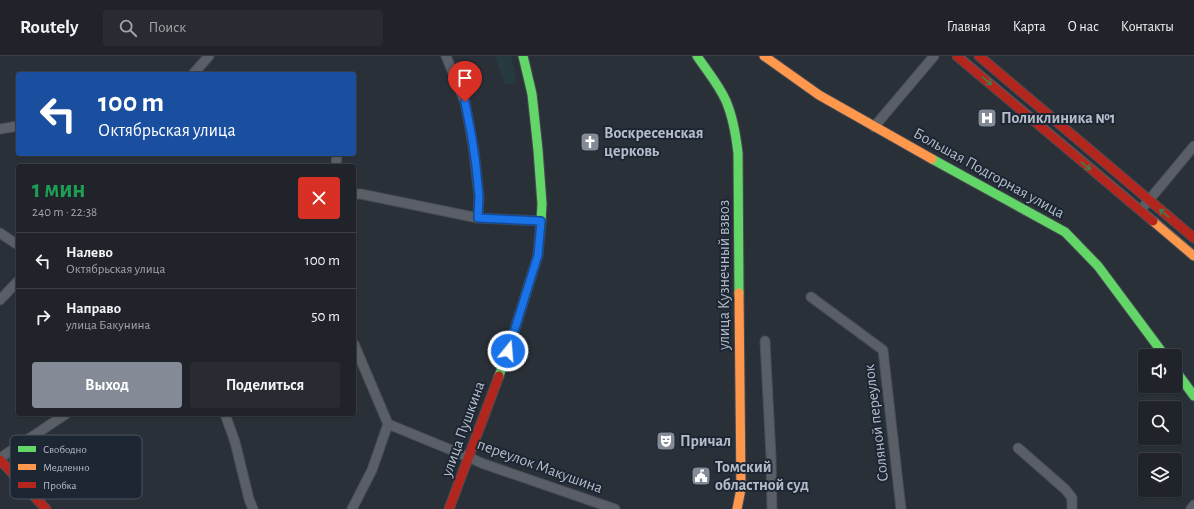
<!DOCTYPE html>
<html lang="ru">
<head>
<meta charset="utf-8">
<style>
  body { margin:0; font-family:"Alegreya Sans",sans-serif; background:#282c32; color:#f1f3f6; height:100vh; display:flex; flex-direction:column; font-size:15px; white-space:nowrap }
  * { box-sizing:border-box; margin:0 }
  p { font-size:13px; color:#a2a4a8 }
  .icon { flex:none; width:22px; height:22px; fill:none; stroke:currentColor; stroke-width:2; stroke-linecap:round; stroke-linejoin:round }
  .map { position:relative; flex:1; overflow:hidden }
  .details { position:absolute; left:16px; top:108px; width:340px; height:252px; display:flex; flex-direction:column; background:#20242a; border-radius:4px; box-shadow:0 1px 3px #0004,0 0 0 1px #3d4147 }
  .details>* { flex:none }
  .banner { position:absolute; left:16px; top:16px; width:340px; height:84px; border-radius:4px; box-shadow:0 1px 3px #0004,0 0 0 1px #3d4147; background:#1a4fa0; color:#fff; overflow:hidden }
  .buttons { position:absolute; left:1138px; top:293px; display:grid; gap:8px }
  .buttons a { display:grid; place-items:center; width:44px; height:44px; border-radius:4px; background:#20242a; box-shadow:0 1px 3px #0004,0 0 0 1px #3d4147; font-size:20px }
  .pin { position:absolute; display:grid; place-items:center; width:34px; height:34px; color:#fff; margin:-41px -17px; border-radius:50% 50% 50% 0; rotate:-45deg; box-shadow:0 0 4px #0007 }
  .pin .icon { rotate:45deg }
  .me { position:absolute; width:44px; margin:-22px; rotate:17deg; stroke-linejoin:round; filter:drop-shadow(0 0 3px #0008) }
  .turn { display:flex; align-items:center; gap:14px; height:84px; padding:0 16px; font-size:18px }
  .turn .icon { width:52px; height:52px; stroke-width:2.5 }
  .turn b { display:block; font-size:28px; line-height:34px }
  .round { display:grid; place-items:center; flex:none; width:42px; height:42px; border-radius:4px; background:#282c32 }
  .overview { display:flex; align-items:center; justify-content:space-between; height:68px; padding:0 16px }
  h1 { font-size:24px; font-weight:600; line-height:30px; color:#1e9e55 }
  .button { display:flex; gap:8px; margin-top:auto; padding:8px 16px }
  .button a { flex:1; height:46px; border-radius:4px; background:#848b96; color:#fff; font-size:16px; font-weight:600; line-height:46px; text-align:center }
  .button a+a { background:#282c32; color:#f1f3f6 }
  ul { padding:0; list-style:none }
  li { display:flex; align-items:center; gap:12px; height:56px; padding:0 16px; border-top:1px solid #3d4147 }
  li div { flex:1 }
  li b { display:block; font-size:15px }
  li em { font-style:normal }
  header { display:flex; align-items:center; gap:24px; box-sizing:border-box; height:56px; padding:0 20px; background:#20242a; border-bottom:1px solid #3d4147 }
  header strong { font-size:19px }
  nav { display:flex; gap:22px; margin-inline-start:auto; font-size:14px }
  .search { width:280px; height:36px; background:#282c32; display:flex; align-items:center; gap:10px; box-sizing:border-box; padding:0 14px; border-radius:4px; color:#a2a4a8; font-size:15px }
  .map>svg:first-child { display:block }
  .green { fill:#273a3e }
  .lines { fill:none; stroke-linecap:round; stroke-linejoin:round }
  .street-casing { stroke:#484c55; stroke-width:11 }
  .fast-casing { stroke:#484c55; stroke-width:11 }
  .slow-casing { stroke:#484c55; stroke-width:11 }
  .jam-casing { stroke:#484c55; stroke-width:11 }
  .street { stroke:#5a5e66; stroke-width:9 }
  .fast { stroke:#63d668; stroke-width:9 }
  .slow { stroke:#ff974d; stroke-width:9 }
  .jam { stroke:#b3261e; stroke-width:9 }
  .tram { stroke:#595d64; stroke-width:1 }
  .oneway { stroke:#407e4e }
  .route-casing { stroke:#114b97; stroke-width:10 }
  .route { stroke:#1a73e8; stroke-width:7 }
  .labels { text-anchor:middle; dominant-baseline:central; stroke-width:4; stroke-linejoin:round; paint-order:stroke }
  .poi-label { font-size:16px; font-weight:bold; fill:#b4bcc9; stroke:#1d2633; text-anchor:start }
  .street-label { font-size:16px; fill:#b4bcc9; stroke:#1d2633 }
  .key { fill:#1d2633; stroke:#4a5360; stroke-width:1 }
  .key-label { font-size:11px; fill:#b4bcc9 }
</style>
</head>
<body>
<header>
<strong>Routely</strong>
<div class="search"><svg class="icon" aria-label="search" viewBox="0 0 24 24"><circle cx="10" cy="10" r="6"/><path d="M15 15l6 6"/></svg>Поиск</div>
<nav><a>Главная</a><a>Карта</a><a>О нас</a><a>Контакты</a></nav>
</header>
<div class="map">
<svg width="1194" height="453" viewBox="0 0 1194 453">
  <rect width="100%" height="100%" fill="#2a3038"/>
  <!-- green -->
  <path class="green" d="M 495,0 L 511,0 L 517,27 L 505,28 Z"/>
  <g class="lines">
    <defs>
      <path id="street" d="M 446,0 L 465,46 L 469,67 L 474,96 L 479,140 L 478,162
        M 193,18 L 209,0
        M 874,71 L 934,0
        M 0,73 L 18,70
        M 336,110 L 337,98
        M 354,138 L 361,138 L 478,162 L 541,165
        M 1145,149 L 1194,90
        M 0,177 L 18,189
        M 811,241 L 883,294 L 901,453
        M 0,244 L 18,225
        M 765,285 L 771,400 L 772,453
        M 225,358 L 235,386 L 249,443 L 253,453
        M 388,368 L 461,398 L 484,408 L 615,453
        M 1018,392 L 1066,434 L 1072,442 L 1072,453
        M 0,402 L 66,358
        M 352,453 L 372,414 L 388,368 L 354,288
        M 1191,453 L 1194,449"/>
      <path id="fast" d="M 697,0 C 707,15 719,29 726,45 C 733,61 736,80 738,97 L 739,237
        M 932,103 L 1065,176 L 1098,210 L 1165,300
        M 1175,314 L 1194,340
        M 499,320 L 508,295 L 538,199 L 541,165 L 542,148 L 538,94 L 532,38 L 523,0"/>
      <path id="slow" d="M 764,0 L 819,39 L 932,103
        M 1153,165 L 1194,200
        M 737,453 L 741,433 L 739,237"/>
      <path id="jam" d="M 957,0 L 1153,165
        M 979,0 L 1194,182
        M 0,404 L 46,453
        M 449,453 L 499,320"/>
    </defs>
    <!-- street casing -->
    <use href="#street" class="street-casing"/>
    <!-- fast casing -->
    <use href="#fast" class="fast-casing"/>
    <!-- slow casing -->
    <use href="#slow" class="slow-casing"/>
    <!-- jam casing -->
    <use href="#jam" class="jam-casing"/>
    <!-- street -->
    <use href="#street" class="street"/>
    <!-- fast -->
    <use href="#fast" class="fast"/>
    <!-- slow -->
    <use href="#slow" class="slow"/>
    <!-- jam -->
    <use href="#jam" class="jam"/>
    <!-- tram -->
    <path class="tram" d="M 964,0 L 1194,194"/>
  </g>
  <!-- one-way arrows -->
  <defs><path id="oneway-shaft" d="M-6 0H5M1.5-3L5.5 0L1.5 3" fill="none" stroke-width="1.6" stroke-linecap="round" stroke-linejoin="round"/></defs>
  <g class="oneway">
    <use href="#oneway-shaft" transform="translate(987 25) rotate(40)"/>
    <use href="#oneway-shaft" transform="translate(1086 110) rotate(40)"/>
    <use href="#oneway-shaft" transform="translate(1164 157) rotate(-140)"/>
  </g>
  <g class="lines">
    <defs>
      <path id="route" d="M 465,46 L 472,82 L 476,110 L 479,140 L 478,162 L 541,165 L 538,199 L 508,295"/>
    </defs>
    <!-- route casing -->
    <use href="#route" class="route-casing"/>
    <!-- route -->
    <use href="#route" class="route"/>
  </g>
  <!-- icons -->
  <defs>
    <symbol id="hospital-square" viewBox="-11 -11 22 22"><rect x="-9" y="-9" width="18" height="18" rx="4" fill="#848b96" stroke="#1d2633"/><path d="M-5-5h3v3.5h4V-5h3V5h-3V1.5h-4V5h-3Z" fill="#fff"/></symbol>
    <symbol id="church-square" viewBox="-11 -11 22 22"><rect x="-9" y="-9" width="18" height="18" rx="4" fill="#848b96" stroke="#1d2633"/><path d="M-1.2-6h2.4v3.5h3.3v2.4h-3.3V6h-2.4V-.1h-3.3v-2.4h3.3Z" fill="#fff"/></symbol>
    <symbol id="theatre-square" viewBox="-11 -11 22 22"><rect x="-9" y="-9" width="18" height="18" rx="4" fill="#848b96" stroke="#1d2633"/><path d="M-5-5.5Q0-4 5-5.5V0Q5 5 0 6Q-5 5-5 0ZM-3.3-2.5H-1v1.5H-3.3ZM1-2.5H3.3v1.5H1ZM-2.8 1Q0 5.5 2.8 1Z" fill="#fff"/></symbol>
    <symbol id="civic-square" viewBox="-11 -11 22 22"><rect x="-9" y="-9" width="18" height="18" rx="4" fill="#848b96" stroke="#1d2633"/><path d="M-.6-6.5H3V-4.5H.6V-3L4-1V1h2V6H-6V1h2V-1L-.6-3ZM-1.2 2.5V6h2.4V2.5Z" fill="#fff"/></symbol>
  </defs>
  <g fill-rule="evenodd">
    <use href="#hospital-square" x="976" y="51" width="22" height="22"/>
    <use href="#church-square" x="579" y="75" width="22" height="22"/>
    <use href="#theatre-square" x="655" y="374" width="22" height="22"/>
    <use href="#civic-square" x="690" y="409" width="22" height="22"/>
  </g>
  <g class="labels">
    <!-- poi labels -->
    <g class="poi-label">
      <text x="1001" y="62">Поликлиника №1</text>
      <text x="604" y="77">Воскресенская<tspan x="604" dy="18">церковь</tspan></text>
      <text x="680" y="385">Причал</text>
      <text x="715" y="411">Томский<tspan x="715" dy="18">областной суд</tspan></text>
    </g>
    <!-- street labels -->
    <g class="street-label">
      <text transform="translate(989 117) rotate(29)">Большая Подгорная улица</text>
      <text transform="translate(724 219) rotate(-90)">улица Кузнечный взвоз</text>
      <text transform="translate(876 367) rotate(-97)">Соляной переулок</text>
      <text transform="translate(463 373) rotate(-70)">улица Пушкина</text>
      <text transform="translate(540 410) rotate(20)">переулок Макушина</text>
    </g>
  </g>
  <!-- legend -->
  <rect x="10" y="379" width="132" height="64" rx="6" class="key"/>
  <rect x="18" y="390" width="18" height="6" fill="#63d668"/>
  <rect x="18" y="408" width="18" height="6" fill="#ff974d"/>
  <rect x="18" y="426" width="18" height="6" fill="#b3261e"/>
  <g class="key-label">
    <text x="43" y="397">Свободно</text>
    <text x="43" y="415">Медленно</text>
    <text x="43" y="433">Пробка</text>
  </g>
</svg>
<div class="buttons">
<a><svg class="icon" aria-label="sound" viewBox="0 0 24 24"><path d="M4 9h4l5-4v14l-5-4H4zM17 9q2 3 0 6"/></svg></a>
<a><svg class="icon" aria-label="search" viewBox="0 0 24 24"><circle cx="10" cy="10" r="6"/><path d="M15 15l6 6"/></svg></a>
<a><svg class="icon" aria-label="layers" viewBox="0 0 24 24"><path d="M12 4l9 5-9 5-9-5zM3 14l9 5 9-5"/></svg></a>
</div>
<div class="pin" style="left:465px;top:46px;background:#d93025"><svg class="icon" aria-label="arrive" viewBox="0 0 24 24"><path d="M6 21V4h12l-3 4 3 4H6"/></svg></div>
<svg class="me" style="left:508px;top:295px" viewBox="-20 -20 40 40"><circle r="17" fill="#1a73e8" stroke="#fff" stroke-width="3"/><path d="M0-11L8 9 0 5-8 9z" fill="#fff"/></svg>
<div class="banner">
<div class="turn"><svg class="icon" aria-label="left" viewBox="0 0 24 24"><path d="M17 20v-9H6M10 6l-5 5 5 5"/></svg><div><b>100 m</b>Октябрьская улица</div></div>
</div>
<section class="details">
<div class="overview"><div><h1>1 мин</h1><p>240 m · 22:38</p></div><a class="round" style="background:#d93025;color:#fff"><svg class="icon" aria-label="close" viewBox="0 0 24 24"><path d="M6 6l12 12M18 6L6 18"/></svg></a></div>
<ul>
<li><svg class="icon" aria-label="left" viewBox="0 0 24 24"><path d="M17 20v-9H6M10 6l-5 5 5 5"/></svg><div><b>Налево</b><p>Октябрьская улица</p></div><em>100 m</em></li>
<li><svg class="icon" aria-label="right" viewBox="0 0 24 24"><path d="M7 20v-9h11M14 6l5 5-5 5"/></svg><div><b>Направо</b><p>улица Бакунина</p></div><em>50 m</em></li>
</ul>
<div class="button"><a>Выход</a><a>Поделиться</a></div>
</section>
</div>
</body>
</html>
